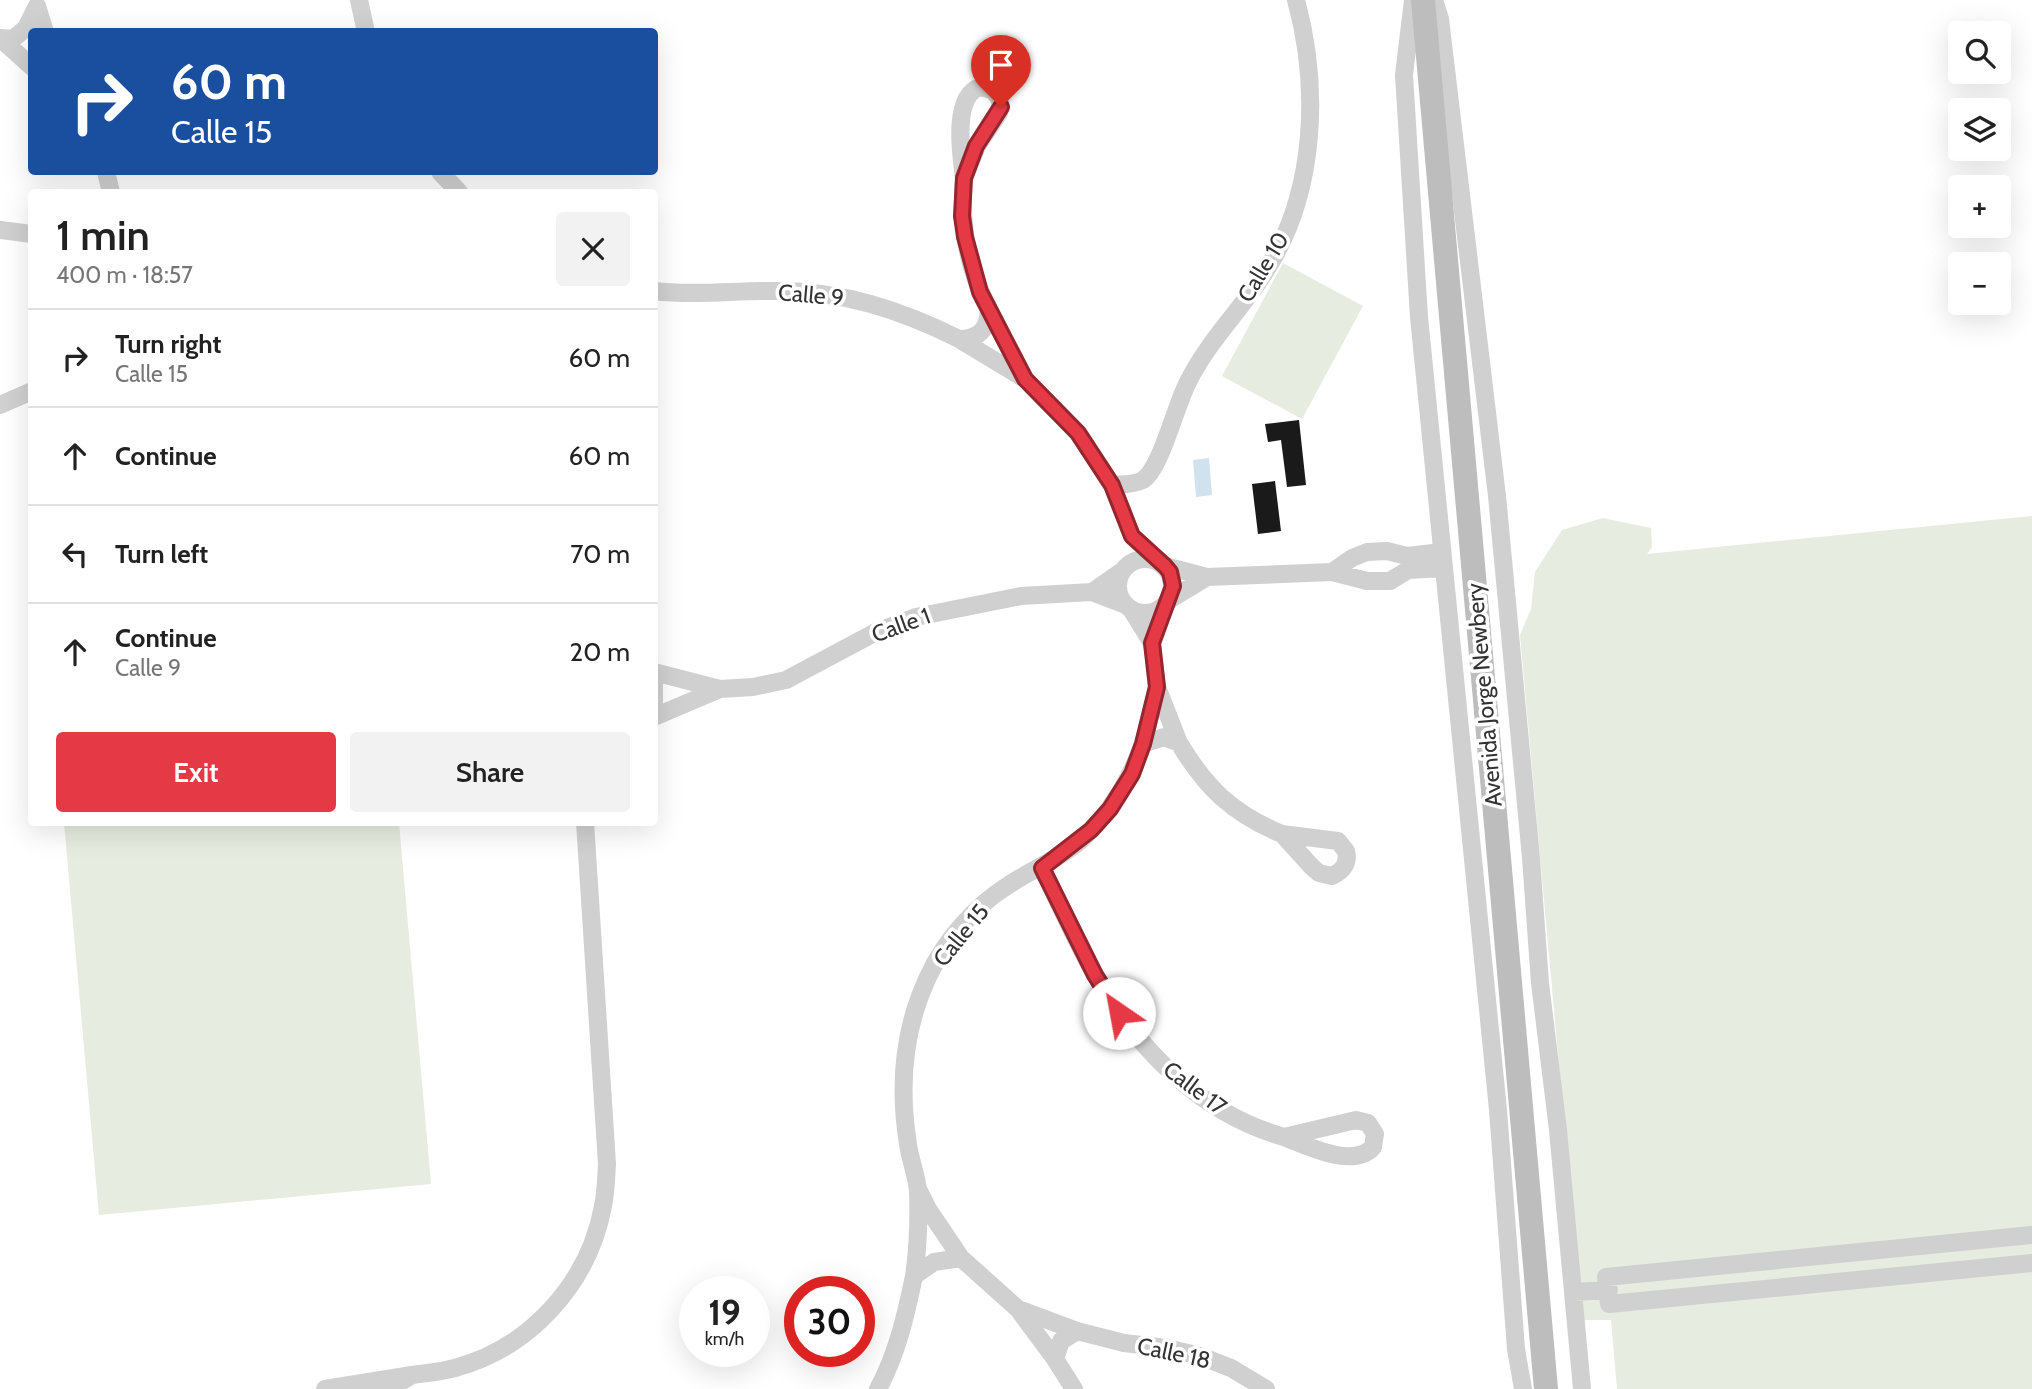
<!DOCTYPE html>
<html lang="en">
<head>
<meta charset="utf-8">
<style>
  body { margin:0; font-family:Cabin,sans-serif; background:#f2f2f2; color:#222; height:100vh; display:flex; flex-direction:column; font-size:26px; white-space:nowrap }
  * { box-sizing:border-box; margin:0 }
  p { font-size:23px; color:#767676 }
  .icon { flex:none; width:38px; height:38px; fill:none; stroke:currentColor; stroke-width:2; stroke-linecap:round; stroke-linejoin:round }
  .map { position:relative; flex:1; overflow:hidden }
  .panel { position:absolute; left:28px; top:189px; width:630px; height:637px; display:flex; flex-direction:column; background:#fff; border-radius:7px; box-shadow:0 7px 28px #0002 }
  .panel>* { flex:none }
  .top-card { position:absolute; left:28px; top:28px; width:630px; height:147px; border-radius:7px; box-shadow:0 7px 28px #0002; background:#1a4fa0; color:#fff; overflow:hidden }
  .controls { position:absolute; left:1948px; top:21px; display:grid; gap:14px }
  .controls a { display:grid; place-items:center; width:63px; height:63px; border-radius:7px; background:#fff; box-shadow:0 7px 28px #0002; font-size:35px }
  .speed { position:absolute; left:679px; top:1276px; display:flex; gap:14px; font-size:35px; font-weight:700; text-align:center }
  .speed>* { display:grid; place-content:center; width:91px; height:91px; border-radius:50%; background:#fff; box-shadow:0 7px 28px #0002; line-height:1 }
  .speed small { font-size:18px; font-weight:400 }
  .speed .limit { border:10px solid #d22; background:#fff; color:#111 }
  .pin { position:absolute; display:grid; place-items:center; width:60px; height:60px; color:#fff; margin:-72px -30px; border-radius:50% 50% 50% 0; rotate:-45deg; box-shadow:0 0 7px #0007 }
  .pin .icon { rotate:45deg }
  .me { position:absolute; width:77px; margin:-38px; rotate:327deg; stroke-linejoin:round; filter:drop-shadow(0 0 5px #0008) }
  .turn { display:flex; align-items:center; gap:24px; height:147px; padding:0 28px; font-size:32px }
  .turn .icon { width:91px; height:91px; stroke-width:2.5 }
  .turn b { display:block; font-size:49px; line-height:60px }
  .round { display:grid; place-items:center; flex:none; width:74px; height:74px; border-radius:7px; background:#f2f2f2 }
  .overview { display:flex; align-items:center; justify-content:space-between; height:119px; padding:0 28px }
  h1 { font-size:42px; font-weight:600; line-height:52px }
  .primary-button { display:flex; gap:14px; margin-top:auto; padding:14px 28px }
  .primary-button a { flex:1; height:80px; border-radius:7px; background:#e63946; color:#fff; font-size:28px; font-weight:600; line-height:80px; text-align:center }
  .primary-button a+a { background:#f2f2f2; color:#222 }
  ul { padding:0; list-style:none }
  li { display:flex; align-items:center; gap:21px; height:98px; padding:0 28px; border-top:2px solid #e0e0e0 }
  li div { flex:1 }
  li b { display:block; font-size:26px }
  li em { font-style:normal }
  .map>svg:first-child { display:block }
  .green { fill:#e6ecdf }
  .water { fill:#cfe2ee }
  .building { fill:#1a1a1a }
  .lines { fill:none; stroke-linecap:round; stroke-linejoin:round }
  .minor { stroke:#d0d0d0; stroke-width:18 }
  .secondary { stroke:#bdbdbd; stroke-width:24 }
  .route-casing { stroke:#96252e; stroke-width:18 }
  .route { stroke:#e63946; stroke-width:12 }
  .labels { text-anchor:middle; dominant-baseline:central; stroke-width:7; stroke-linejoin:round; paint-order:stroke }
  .street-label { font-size:23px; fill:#333; stroke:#fff }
</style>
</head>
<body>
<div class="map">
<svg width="2032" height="1389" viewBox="0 0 2032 1389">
  <rect width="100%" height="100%" fill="#fff"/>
  <!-- green -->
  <path class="green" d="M 1283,263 L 1363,306 L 1302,419 L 1222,376 Z
    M 2032,516 L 2032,1389 L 1617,1389 L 1611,1320 L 1582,1320 L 1520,635 L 1531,609 L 1535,572 L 1562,530 L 1603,518 L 1651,528 L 1652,547 L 1647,554 Z
    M 64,823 L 399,823 L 431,1184 L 99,1215 Z"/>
  <!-- water -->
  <path class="water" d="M 1209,458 L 1212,495 L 1196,497 L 1193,460 Z"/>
  <!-- building -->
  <path class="building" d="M 1299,420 L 1306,485 L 1287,487 L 1281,440 L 1268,442 L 1265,424 Z
    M 1275,481 L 1281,531 L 1258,534 L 1252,484 Z"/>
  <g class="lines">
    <!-- minor -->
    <path class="minor" d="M 359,0 L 366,32
      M 1413,0 L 1404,75 L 1419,317 L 1498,1110 L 1516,1349 L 1523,1389
      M 1434,0 L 1440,19 L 1497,496 L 1531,858 L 1540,983 L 1558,1130 L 1582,1389
      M 32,67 L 0,38 L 13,39 L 26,28 L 37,6 L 45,32
      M 980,87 L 992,90 C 1000,97 1002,103 999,113 L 977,146 L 964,178 C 961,155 952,96 980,87 Z
      M 106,172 L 111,192
      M 440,172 L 459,192
      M 964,178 C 960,224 967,268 989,309
      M 0,230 L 32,234
      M 654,291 C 696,296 737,290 778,291 C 843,291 901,310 959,339
      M 1025,379 L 989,309 C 988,329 980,339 959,339 L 1025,379 L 1078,433 L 1112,485 L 1132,536
      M 0,405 L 32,391
      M 1112,485 C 1122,484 1134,485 1143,480 C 1161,469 1176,403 1189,380 C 1210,339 1241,310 1265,272 C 1316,194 1320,88 1296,0
      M 1442,552 L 1407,556 L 1387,551 L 1367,552 L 1352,558 L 1332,572 L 1367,581 L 1390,581 L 1408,570 L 1444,568
      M1118 586a27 27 0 1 1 54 0a27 27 0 1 1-54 0Z
      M 1165,566 L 1207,577 L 1169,600
      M 1122,571 L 1092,592 L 1126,605
      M 1207,577 L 1332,572
      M 1131,609 L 1152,643 L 1165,605
      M 1152,643 L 1157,687 L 1179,743 L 1164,737 L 1143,744 L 1157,687
      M 654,672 L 720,689 L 654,717
      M 654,686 L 654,708
      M 720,689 L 753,687 L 786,680 L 876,632 L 916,617 L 1021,596 L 1092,592
      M 1179,743 C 1206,788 1233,814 1282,834
      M 1282,834 L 1338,841 L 1346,851 C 1349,863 1343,871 1332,876 L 1319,873 L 1312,867 Z
      M 1042,868 C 1060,904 1076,943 1097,978 C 1139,1051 1202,1114 1284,1137
      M 1356,1120 L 1368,1123 L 1375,1134 L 1373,1147 C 1354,1169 1307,1146 1284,1137 Z
      M 918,1189 L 928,1209 L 961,1258 L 934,1262 L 914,1276 C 918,1249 919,1219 918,1191 C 917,1176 910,1160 908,1144 C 899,1088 903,1030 928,977 C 944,942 974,907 1007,886 C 1031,870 1057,860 1080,841 C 1110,814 1129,782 1143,744
      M 2032,1235 L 1606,1277 L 1609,1304 L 2032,1263
      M 961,1258 L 1018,1309 L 1055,1359 L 1061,1341 L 1077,1331 L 1018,1309
      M 1574,1292 L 1609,1290
      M 1077,1331 L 1124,1343 L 1167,1348 L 1200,1356 L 1231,1368 L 1266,1389
      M 1055,1359 L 1074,1389
      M 412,1375 C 426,1373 441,1372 455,1368 C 530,1348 589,1283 603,1206 C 606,1192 606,1178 607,1164 L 585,822
      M 325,1389 L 412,1375 L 389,1389
      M 878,1389 C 897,1354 906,1315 914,1276"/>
    <!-- secondary -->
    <path class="secondary" d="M 1423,0 L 1546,1389"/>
  </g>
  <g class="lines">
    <defs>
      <path id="route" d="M 1001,107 L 976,146 L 964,178 L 962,216 L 965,237 L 980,292 L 1025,379 L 1078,433 L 1112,485 L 1132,536 L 1165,566 L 1170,572 L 1173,586 L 1152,643 L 1157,687 L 1143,744 L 1132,774 L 1110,809 L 1091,830 L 1042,868 L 1095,975 L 1119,1013"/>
    </defs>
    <!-- route casing -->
    <use href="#route" class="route-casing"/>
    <!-- route -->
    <use href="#route" class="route"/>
  </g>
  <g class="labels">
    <!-- street labels -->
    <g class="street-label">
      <text transform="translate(1263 267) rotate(-59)">Calle 10</text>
      <text transform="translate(811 295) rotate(5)">Calle 9</text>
      <text transform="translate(901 625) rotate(-20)">Calle 1</text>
      <text transform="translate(1484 695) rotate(-95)">Avenida Jorge Newbery</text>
      <text transform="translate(961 935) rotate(-51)">Calle 15</text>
      <text transform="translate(1195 1088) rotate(37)">Calle 17</text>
      <text transform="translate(1174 1353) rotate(12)">Calle 18</text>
    </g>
  </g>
</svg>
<div class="controls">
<a><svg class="icon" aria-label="search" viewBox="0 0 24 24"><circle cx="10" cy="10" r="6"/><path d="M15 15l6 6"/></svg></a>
<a><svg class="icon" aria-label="layers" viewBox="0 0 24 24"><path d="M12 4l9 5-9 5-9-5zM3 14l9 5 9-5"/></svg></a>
<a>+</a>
<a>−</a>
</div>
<div class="speed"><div>19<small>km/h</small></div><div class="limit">30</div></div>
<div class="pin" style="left:1001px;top:107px;background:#d93025"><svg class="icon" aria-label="arrive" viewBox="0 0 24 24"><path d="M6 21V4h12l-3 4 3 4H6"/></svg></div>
<svg class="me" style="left:1119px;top:1013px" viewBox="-20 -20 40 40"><circle r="19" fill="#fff"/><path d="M0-13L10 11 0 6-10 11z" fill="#e63946"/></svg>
<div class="top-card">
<div class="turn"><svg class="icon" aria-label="right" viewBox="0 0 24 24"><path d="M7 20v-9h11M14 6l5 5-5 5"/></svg><div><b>60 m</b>Calle 15</div></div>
</div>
<section class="panel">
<div class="overview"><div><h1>1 min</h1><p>400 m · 18:57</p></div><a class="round"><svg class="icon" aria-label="close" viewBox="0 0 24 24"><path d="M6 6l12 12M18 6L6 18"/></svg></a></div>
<ul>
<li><svg class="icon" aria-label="right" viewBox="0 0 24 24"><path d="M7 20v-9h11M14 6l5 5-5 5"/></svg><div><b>Turn right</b><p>Calle 15</p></div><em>60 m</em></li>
<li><svg class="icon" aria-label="ahead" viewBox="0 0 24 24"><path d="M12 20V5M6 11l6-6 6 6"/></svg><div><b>Continue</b></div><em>60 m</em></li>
<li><svg class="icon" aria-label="left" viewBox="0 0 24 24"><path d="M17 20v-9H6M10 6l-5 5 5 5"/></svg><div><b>Turn left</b></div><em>70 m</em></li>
<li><svg class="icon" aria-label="ahead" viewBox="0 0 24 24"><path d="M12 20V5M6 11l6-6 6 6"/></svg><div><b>Continue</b><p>Calle 9</p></div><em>20 m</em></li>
</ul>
<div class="primary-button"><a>Exit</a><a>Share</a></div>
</section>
</div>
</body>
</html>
